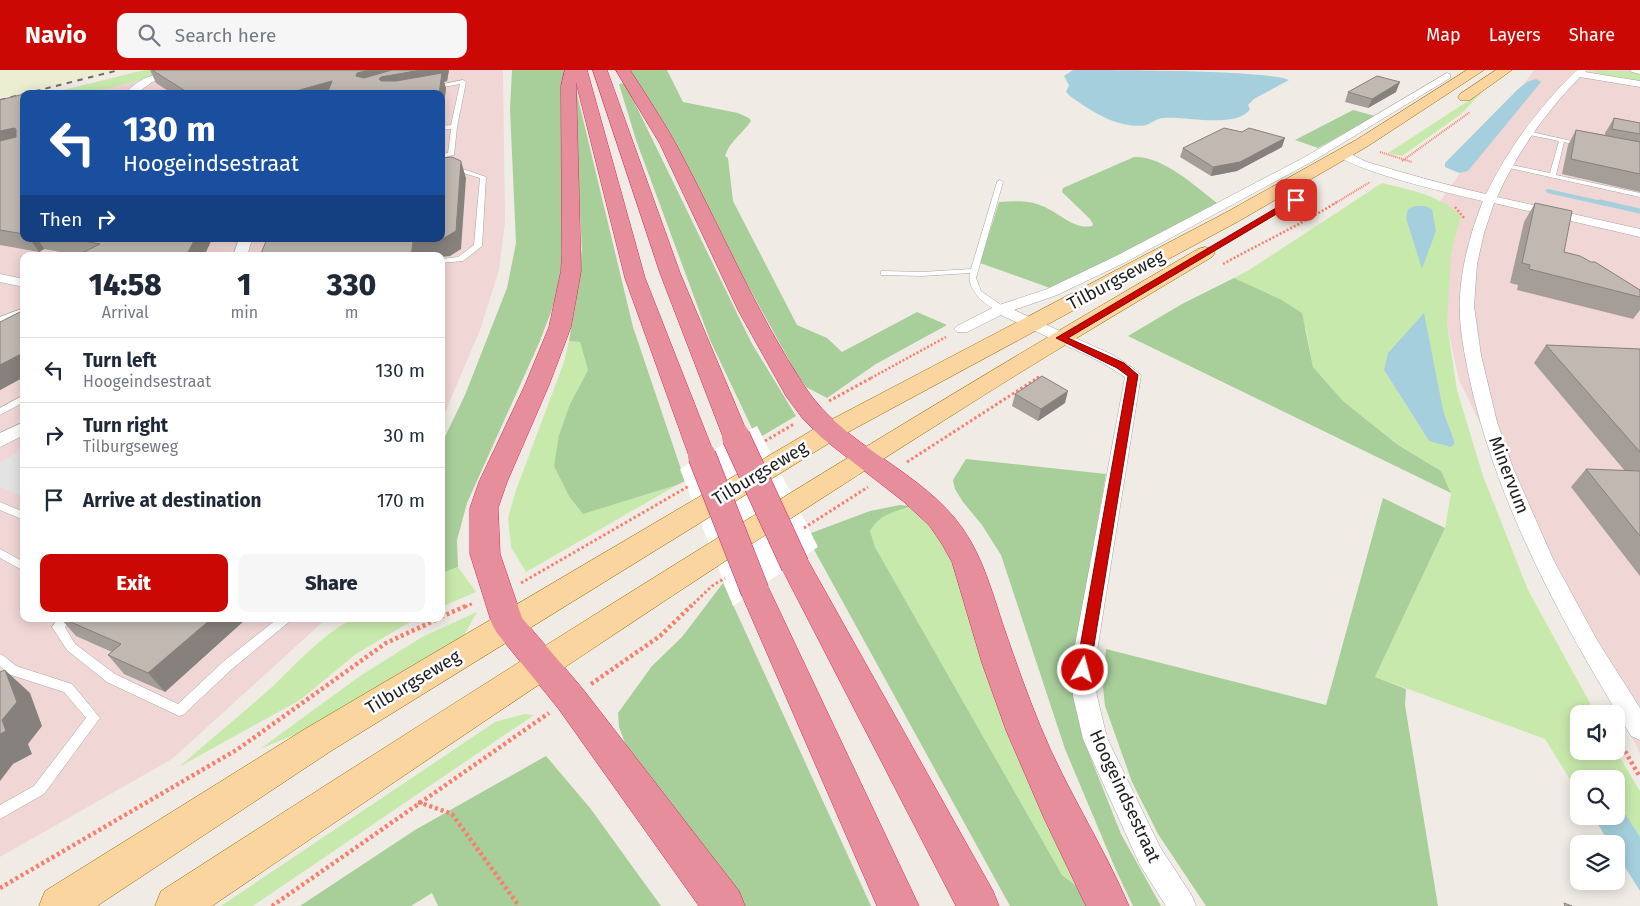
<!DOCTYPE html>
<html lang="en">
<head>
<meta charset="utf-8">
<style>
  body { margin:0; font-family:"Fira Sans",sans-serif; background:#f6f6f7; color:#1f2937; height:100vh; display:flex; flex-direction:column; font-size:19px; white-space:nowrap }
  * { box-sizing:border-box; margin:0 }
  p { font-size:16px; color:#747a83 }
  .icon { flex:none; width:28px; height:28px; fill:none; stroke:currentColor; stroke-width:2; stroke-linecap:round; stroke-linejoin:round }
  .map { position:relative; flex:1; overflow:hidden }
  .sheet { position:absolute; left:20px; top:182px; width:425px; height:370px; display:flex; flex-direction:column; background:#fff; border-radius:10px; box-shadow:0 2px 12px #0003 }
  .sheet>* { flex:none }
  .top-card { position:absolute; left:20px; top:20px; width:425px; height:152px; border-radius:10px; box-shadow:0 2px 12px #0003; background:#1a4fa0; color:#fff; overflow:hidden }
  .controls { position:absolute; left:1570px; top:635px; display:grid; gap:10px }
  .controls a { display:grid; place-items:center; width:55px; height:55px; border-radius:10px; background:#fff; box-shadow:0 2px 12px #0003; font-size:25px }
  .pin { position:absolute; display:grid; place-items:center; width:42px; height:42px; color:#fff; margin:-21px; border-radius:10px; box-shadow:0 2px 8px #0006 }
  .me { position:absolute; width:55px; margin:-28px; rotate:7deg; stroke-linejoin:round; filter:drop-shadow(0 0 4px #0008) }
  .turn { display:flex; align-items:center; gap:18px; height:105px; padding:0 20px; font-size:22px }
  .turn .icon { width:65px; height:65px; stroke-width:2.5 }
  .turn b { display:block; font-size:35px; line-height:42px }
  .then { display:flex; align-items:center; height:48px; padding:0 20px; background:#0003; gap:10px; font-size:19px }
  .eta { display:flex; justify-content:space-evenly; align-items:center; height:85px; text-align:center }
  .eta b { font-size:30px; font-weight:800; line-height:35px }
  .cta { display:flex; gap:10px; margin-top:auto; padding:10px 20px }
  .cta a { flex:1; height:58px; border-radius:10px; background:#cb0803; color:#fff; font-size:20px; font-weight:800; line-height:58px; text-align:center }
  .cta a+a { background:#f6f6f7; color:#1f2937 }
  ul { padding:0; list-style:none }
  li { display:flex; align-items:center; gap:15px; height:65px; padding:0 20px; border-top:1px solid #e0e1e3 }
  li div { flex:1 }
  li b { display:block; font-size:19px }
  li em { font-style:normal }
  header { display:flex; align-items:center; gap:30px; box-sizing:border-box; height:70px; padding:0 25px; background:#cb0803; color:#fff }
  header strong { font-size:24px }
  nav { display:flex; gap:28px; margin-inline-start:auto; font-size:18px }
  .search { width:350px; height:45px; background:#f6f6f7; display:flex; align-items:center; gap:12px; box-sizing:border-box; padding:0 18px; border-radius:10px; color:#747a83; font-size:19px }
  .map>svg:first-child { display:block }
  .commercial { fill:#f0d6d5 }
  .farmland { fill:#ebeed1 }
  .grass { fill:#c8e9ac; fill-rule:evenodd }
  .forest { fill:#a8ce9a }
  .parking { fill:#e3e3e3 }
  .water { fill:#a6cfdd }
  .pier { fill:#fff }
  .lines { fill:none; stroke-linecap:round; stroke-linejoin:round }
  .stream-far1 { stroke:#a6cfdd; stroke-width:4 }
  .stream { stroke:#a6cfdd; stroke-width:5 }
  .lane-casing { stroke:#a6a6a6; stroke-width:1 }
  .street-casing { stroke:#a6a6a6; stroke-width:1 }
  .primary-casing { stroke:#986a02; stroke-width:1 }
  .highway-casing { stroke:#d9275f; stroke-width:1 }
  .path-far3 { stroke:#f87f6e; stroke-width:2; stroke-dasharray:1 1; stroke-linecap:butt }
  .path-far2 { stroke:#f87f6e; stroke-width:2.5; stroke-dasharray:2 2; stroke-linecap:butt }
  .path-far1 { stroke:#f87f6e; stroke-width:3; stroke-dasharray:2.5 2.5; stroke-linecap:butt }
  .path { stroke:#f87f6e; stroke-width:4.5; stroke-dasharray:3 3; stroke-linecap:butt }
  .lane { fill:#fff; fill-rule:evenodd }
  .street { fill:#fff; fill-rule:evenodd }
  .primary { fill:#fbd59f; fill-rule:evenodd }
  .highway { fill:#e68e9c; fill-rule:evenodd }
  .rail { stroke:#6d6d6d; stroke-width:2; stroke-dasharray:5.5 5.5; stroke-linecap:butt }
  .highway-bridge-casing { stroke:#d9275f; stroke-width:29; stroke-linecap:butt }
  .highway-bridge { stroke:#e68e9c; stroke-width:28 }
  .wall { fill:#a59e98 }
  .shaded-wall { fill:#86817c }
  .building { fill:#c0b8b1; stroke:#86817c }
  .route { fill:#cb0803; stroke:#840502 }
  .labels { text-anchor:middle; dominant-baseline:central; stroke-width:5; stroke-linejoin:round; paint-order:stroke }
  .street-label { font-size:18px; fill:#1f1f1f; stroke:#fff }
</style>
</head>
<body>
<header>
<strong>Navio</strong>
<div class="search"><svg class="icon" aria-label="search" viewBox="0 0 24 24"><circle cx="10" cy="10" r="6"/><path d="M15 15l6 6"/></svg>Search here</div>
<nav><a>Map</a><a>Layers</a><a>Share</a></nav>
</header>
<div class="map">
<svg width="1640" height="836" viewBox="0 0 1640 836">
  <rect width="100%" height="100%" fill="#f0ece5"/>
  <!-- commercial -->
  <path class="commercial" d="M 179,0 L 503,0 L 505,152 L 499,200 L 480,260 L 441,352 L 441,186 L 24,186 L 24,549 L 326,549 L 172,689 L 0,787 L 0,46 L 24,169 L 441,169 L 441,24 L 87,24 Z
    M 1534,0 L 1640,0 L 1640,684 L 1459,310 L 1425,152 Z"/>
  <!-- farmland -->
  <path class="farmland" d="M 0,0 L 120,0 L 0,28 Z"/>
  <!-- grass -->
  <path class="grass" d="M 144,0 L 179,0 L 87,24 L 48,24 Z
    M 1593,0 L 1640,2 L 1640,13 L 1601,5 Z
    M 1482,22 L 1461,44 L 1402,86 L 1388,83 Z
    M 1382,113 C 1410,120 1440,125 1461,146 L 1451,184 L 1447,254 L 1457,320 L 1483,406 L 1528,520 L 1596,644 L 1579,644 L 1579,681 L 1616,681 L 1640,721 L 1640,767 L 1616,731 L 1616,709 L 1579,709 L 1579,724 L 1545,669 L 1375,607 L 1445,458 L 1451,423 L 1441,401 L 1398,375 L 1343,331 L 1313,297 L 1306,259 L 1280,229 L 1234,208 L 1249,200 ZM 1415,136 L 1425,136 L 1436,161 L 1422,198 ZM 1384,300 L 1443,340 L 1455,373 L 1429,371 Z
    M 569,271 L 580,272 L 588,300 L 570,334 L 559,365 L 583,444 L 677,415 L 526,502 L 511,477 L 508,448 L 516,420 L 564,292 Z
    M 912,436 L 947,466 L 1091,827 L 1062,805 L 875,477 L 870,461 C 880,444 894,442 912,436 Z
    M 458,497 L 476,522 L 441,537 L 441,503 Z
    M 477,542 L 463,567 L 323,653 L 260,679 L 360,606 L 422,567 Z
    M 352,549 L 415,549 L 356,584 L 300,630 L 179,697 C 210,670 242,644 273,616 C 298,592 321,566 352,549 Z
    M 524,644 L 534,645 L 253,836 L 221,836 L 495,652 Z"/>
  <!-- forest -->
  <path class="forest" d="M 512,0 L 564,0 L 566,179 L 555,231 L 540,271 L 467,433 L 457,470 L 458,497 L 441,503 L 441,375 L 465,325 L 507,218 L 516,173 L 510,39 Z
    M 629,0 L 667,0 L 683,32 L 738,43 L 749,48 L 751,51 C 743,63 729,72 725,86 L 728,88 L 733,131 L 797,255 L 827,268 L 842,282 L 917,242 L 947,255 L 876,294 L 827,328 L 806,317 L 794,299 Z
    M 625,13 L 751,272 L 796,346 L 757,369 L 710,270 L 636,70 L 619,14 Z
    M 576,20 L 633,257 L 685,411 L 677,415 L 583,444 L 569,426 L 554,396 L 559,365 L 570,334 L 588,300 L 580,272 L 569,271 L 575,237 L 575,215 L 582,180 L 575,51 Z
    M 1353,40 L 1375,46 L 1318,78 L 1295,70 Z
    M 1134,87 C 1163,86 1195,116 1217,133 L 1093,200 L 1050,218 L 980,193 L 999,132 C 1014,131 1029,130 1042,136 C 1059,142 1073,160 1092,156 L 1093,154 L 1090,149 L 1062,122 L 1063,118 Z
    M 1234,208 L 1280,229 L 1302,243 L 1313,297 L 1343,331 L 1398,375 L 1441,401 L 1451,423 L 1128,266 L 1182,234 Z
    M 966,389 L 1106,404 L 1071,605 L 1075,635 L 1084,671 L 1121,764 L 1161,836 L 1133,836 L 1115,798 L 1065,679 L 1001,485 L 982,455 L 963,432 L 955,419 L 953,410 Z
    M 1383,428 L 1445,458 L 1375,607 L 1406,619 L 1405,635 L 1438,836 L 1206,836 L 1158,764 L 1132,712 L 1105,636 L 1103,617 L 1106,579 L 1326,635 Z
    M 900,435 L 912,436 C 894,442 880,444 870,461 L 875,477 L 1062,805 L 1091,827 L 1095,836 L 1010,836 L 806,465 L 870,441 Z
    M 723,513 L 871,836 L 737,836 L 627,678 L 619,657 L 618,643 L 652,596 L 682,567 Z
    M 546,686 L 590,738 L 661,836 L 438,836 L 432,823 L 411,836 L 300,836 L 415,760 Z"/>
  <!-- parking -->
  <path class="parking" d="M 24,378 L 24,427 L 0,417 L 0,393 Z"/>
  <!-- water -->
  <path class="water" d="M 1073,0 C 1108,0 1269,0 1289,10 L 1254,29 L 1248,35 L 1250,39 C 1238,59 1184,46 1164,48 C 1157,48 1152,53 1146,55 C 1139,57 1129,55 1123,54 C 1104,50 1086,37 1071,27 L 1066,22 L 1069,15 L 1064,6 Z
    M 1536,9 L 1541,12 L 1468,101 L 1459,103 L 1445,97 L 1445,93 L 1518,19 L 1527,12 Z
    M 1415,136 L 1425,136 L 1432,139 L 1436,161 L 1422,199 L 1406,148 L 1408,139 Z
    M 1424,243 L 1443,340 L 1455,373 L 1451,377 L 1429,371 L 1384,300 L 1388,283 Z
    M 1617,731 L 1640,767 L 1640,821 L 1616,783 L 1616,774 L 1610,774 L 1593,746 L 1616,746 Z"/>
  <!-- pier -->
  <path class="pier" d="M 757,356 L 818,477 L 733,536 L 680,399 Z"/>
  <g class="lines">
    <!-- stream-far1 -->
    <path class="stream-far1" d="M 1548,121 L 1606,134"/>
    <!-- stream -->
    <path class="stream" d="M 1600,132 L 1640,141"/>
    <defs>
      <path id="lane" d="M 463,10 L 466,12 L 457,57 L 454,85 L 441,88 L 441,84 L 448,83 L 451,59 L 441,60 L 441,56 L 451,55 L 460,14 L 433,19 L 430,17 Z
        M 1527,61 L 1585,74 L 1582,76 L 1564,72 L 1556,105 L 1640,123 L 1640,127 L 1505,97 L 1505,95 L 1507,94 L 1550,103 L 1559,71 L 1525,64 L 1525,62 Z
        M 460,98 L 486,107 L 482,176 L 463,191 L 441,193 L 441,189 L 458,187 L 474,175 L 480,108 L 460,102 L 441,104 L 441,100 Z
        M 1000,110 L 1003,112 L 976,208 L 981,221 L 1004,237 L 1004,241 C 990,242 965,219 970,203 L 922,206 L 881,205 L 881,201 L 884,201 L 922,202 L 971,199 L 997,112 Z
        M 24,238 L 24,243 L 0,252 L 0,247 Z
        M 24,325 L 24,332 L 0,345 L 0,338 Z
        M 0,432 L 24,442 L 24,450 L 0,440 Z
        M 0,479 L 24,492 L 24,501 L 0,488 Z
        M 58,549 L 71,549 L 65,557 L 75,574 L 115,604 L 178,634 L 224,591 L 277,549 L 291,549 L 289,552 L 232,599 L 183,645 L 179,646 L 107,612 L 67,580 L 52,557 Z
        M 0,584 L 4,586 L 16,596 L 72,614 L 100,648 L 44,724 L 0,749 L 0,735 L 34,716 L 86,648 L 64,622 L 8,604 L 0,596 Z"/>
      <path id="street" d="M 192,0 L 190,2 L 152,12 L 136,24 L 125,24 C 141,4 168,0 192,0 Z
        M 1577,0 L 1587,0 L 1585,2 L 1640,11 L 1640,17 L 1580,7 C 1545,43 1518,81 1497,127 L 1640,159 L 1640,167 L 1494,133 L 1484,163 L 1477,194 L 1474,236 L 1481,285 L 1497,352 L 1513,398 L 1553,489 L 1597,570 L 1640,638 L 1640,670 L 1631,666 C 1566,559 1503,447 1473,324 C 1466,292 1458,259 1460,226 C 1462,193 1471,161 1483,131 C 1456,125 1352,101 1337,84 L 1343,81 C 1352,83 1359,89 1367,92 C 1407,104 1446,115 1486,124 C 1509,77 1539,37 1577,0 Z
        M 1630,0 L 1640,0 L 1640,4 L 1632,2 Z
        M 1447,3 L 1450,4 L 1450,8 L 1313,91 L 1126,192 L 1057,225 L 1014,240 L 1113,285 L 1130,296 L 1141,305 L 1094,600 L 1097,626 L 1107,668 L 1160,777 L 1192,826 L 1196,836 L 1166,836 L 1140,795 L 1083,669 L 1073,626 L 1072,600 L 1075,575 L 1125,307 L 1101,292 L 1001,245 L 967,262 L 957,262 L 954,259 L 957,256 L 996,236 L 1047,219 L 1116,186 L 1305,87 Z
        M 239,169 L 252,169 L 247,186 L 233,186 Z
        M 0,204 L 24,209 L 24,217 L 0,212 Z
        M 24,352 L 24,365 L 0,377 L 0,363 Z"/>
      <path id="primary" d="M 1467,0 L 1484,0 L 1368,76 L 1239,151 L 839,367 L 331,681 L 97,836 L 39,836 L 45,821 L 305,659 L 821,355 L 1225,143 L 1356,70 Z
        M 1496,0 L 1512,0 L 1470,30 L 1460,30 L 1458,27 L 1460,24 Z
        M 1205,177 L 1212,179 L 1215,183 L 1212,187 C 1125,239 1037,291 951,346 C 701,503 456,670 212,836 L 155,836 L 161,821 C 503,601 846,383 1198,179 Z"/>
      <path id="highway" d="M 565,0 L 587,0 L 645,208 L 715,386 L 711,392 L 702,395 L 693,392 L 689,386 L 625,208 L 576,12 L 581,201 L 571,257 L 549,315 L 507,412 L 498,438 L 500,484 L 522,548 L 582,618 L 739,821 L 745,836 L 699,836 L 558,638 L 497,563 L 492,554 L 470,484 L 470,438 L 479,412 L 525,315 L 549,257 L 561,201 L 562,183 L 561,16 Z
        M 593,0 L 607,0 L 680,203 L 749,367 L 745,373 L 736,375 L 727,373 L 723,367 L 660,203 Z
        M 616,0 L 630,0 C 646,25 663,50 677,76 C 720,156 755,241 805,317 C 845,378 922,400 963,459 C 983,488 992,522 1003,555 C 1015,590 1027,624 1041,658 C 1066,719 1103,775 1129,836 L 1086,836 L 1044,748 L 1006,660 L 982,593 L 952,492 L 942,474 L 929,455 L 904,432 L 821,367 L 803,349 L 786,326 L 738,240 L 660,74 Z
        M 795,484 L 806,487 L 993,821 L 999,836 L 956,836 L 780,495 L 784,487 Z
        M 755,509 L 766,513 L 770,521 L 919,836 L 877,836 L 740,521 L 744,513 Z"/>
    </defs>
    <!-- lane casing -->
    <use href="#lane" class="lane-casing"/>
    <!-- street casing -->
    <use href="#street" class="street-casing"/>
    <!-- primary casing -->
    <use href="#primary" class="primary-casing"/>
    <!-- highway casing -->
    <use href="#highway" class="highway-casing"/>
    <!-- path-far3 -->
    <path class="path-far3" d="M 1380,82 L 1412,92
      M 1402,91 L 1470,42
      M 1334,134 L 1370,112"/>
    <!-- path-far2 -->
    <path class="path-far2" d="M 1455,137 L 1464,148
      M 1223,194 C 1261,173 1300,155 1337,132
      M 871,308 L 946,267
      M 1037,308 L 1040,306"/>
    <!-- path-far1 -->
    <path class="path-far1" d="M 829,331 L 873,307
      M 765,371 L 794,354
      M 907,392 L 1039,307
      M 804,458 L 868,417
      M 521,513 L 689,416
      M 465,537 L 474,533
      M 690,537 L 712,516 L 725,508"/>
    <!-- path -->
    <path class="path" d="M 441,547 L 468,535
      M 591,614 L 660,566 L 692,535
      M 1619,671 L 1640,707
      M 418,732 L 452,744 L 519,836
      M 0,818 L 238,679 L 386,573 L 438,549
      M 272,836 L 549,643"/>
    <!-- lane -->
    <use href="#lane" class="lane"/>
    <!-- street -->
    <use href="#street" class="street"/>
    <!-- primary -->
    <use href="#primary" class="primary"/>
    <!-- highway -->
    <use href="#highway" class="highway"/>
    <!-- rail -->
    <path class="rail" d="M 24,24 L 119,0
      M 0,30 L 24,24"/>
    <defs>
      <path id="highway-bridge" d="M 736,367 L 795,495
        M 702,386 L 755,521"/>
    </defs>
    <!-- highway-bridge casing -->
    <use href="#highway-bridge" class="highway-bridge-casing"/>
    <!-- highway-bridge -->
    <use href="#highway-bridge" class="highway-bridge"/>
  </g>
  <!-- wall -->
  <path class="wall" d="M 150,0 L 449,0 L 447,11 L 444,12 L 446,18 L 442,51 L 445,65 L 443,82 L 441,83 L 441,24 L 173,24 L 156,13 Z
    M 1348,22 L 1396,22 L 1368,38 L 1345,32 Z
    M 24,24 L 24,169 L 212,169 L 204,186 L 82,186 L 44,179 L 39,182 L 0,175 L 0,30 Z
    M 1614,48 L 1640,53 L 1640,122 L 1562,104 L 1568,75 L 1576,60 L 1605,65 L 1605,63 Z
    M 1282,77 L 1237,101 L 1211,106 L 1180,87 L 1183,78 Z
    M 1535,133 L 1564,182 L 1591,192 L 1640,220 L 1640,240 L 1633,249 L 1517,220 L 1518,215 L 1510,213 L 1524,152 Z
    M 24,240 L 24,307 L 0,320 L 0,252 Z
    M 1546,275 L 1640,279 L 1640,506 L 1571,417 L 1586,399 L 1625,401 L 1534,293 Z
    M 1015,324 L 1065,333 L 1038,351 L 1012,336 Z
    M 61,549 L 246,549 L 165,622 L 124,604 L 108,585 L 112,582 L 76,566 Z"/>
  <!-- shaded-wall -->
  <path class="shaded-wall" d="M 369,0 L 449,0 L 447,11 L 444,12 L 446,18 L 442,51 L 445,65 L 443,82 L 441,83 L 441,24 L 386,22 L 356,6 L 357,3 Z
    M 332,11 L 336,24 L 285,24 Z
    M 1400,12 L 1396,22 L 1368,38 L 1372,29 Z
    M 14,58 L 24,73 L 0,79 L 0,61 Z
    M 1285,68 L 1282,77 L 1237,101 L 1211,106 L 1213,97 Z
    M 461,91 L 466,108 L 461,179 L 450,186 L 441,187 L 441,186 L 411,186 L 413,172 L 441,169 Z
    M 30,169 L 38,169 L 44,179 L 39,182 Z
    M 195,169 L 212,169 L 204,186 L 184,186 Z
    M 19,285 L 24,292 L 24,307 L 0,320 L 0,295 Z
    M 1068,321 L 1065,333 L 1038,351 L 1041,339 Z
    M 211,549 L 246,549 L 165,622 L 148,603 Z
    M 5,600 L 30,623 L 42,656 L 28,674 L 32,684 L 13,694 L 0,711 L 0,664 Z"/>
  <!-- building -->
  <path class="building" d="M 152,0 L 369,0 L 357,3 L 356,6 L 364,8 L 392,0 L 421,0 L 381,7 L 379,9 L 381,11 L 396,11 L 442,3 L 439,24 L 327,24 L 332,11 L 285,24 L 190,24 Z
    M 1377,6 L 1400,12 L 1372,29 L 1348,22 Z
    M 41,20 L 49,24 L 26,24 Z
    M 24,24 L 24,164 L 0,160 L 0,71 L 16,67 L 16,59 L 14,58 L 0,61 L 0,30 Z
    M 1614,48 L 1640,53 L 1640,64 L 1612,59 Z
    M 1224,58 L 1242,62 L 1249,58 L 1285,68 L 1240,92 L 1213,97 L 1183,78 Z
    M 1576,60 L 1640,72 L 1640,104 L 1571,89 Z
    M 452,87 L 461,91 L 456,161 L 444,168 L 441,168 L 441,88 Z
    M 1535,133 L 1572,141 L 1564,182 L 1580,186 L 1591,192 L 1595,192 L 1640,220 L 1640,227 L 1529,199 L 1530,195 L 1522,193 Z
    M 72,169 L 195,169 L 187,184 L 184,186 L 97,186 L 82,183 L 100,174 Z
    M 267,169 L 437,169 L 413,172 L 411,186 L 260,186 Z
    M 24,240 L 24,286 L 19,285 L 0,295 L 0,252 Z
    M 1546,275 L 1640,279 L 1640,382 Z
    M 1042,306 L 1068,321 L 1041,339 L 1015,324 Z
    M 1586,399 L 1640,401 L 1640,466 Z
    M 64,549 L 211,549 L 148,603 L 108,585 L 121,574 Z
    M 5,600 L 17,632 L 2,650 L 6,661 L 0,664 L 0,602 Z
    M 1564,833 L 1572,836 L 1565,836 Z"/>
  <!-- route -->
  <path class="route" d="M 1293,128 L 1300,130 L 1068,268 L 1124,293 L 1138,305 L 1090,600 L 1088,604 L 1083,606 L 1078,604 L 1076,600 L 1128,306 L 1117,298 L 1056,268 Z"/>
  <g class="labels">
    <!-- street labels -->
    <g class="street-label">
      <text transform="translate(1116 210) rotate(-28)">Tilburgseweg</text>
      <text transform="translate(760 403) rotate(-31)">Tilburgseweg</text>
      <text transform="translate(1509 405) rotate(69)">Minervum</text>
      <text transform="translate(413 612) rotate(-31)">Tilburgseweg</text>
      <text transform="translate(1125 726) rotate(65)">Hoogeindsestraat</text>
    </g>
  </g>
</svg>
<div class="controls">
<a><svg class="icon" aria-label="sound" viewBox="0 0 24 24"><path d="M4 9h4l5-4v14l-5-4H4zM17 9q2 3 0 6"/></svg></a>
<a><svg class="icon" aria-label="search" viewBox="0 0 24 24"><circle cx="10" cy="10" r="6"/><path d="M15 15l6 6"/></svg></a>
<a><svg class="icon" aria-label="layers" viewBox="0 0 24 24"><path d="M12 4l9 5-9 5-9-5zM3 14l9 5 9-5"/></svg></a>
</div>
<div class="pin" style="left:1296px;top:130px;background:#d93025"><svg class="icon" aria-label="arrive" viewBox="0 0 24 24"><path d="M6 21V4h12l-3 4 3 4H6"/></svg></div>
<svg class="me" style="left:1083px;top:600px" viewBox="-20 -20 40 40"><circle r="17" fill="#cb0803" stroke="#fff" stroke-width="3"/><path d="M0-11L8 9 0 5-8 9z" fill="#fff"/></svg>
<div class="top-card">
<div class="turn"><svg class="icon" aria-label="left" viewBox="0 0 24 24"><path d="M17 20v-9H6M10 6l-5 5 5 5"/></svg><div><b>130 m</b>Hoogeindsestraat</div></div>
<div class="then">Then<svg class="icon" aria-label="right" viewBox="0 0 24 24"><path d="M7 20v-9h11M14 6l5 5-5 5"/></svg></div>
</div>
<section class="sheet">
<div class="eta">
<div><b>14:58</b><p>Arrival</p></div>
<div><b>1</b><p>min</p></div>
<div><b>330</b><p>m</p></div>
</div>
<ul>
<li><svg class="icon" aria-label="left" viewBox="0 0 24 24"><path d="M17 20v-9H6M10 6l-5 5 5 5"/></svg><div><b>Turn left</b><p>Hoogeindsestraat</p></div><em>130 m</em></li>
<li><svg class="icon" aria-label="right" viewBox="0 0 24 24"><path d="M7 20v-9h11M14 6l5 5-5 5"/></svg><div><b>Turn right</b><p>Tilburgseweg</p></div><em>30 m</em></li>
<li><svg class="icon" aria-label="arrive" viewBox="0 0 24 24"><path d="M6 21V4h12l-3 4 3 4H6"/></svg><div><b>Arrive at destination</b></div><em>170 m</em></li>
</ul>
<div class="cta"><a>Exit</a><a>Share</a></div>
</section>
</div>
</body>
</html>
